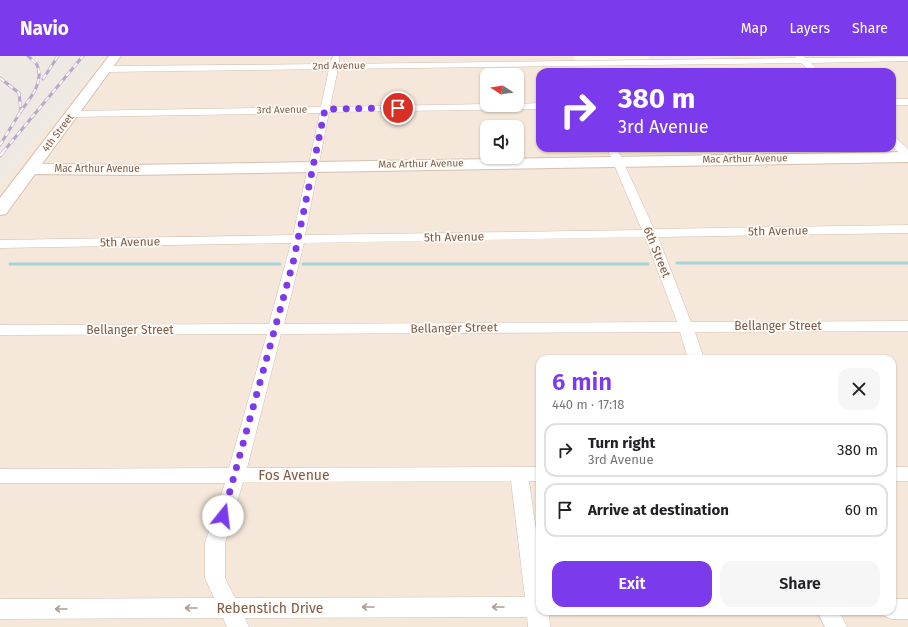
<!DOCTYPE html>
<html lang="en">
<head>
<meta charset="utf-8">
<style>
  body { margin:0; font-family:"Fira Sans",sans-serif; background:#f6f6f6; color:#202124; height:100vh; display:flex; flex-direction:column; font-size:15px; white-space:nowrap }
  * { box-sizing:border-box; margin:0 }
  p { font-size:13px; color:#757577 }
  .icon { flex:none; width:22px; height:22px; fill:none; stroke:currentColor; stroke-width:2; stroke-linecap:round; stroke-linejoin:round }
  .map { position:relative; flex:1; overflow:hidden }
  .panel { position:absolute; left:536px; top:299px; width:360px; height:260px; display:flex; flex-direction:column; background:#fff; border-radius:12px; box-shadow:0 1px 3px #0004 }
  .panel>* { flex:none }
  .hud { position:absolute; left:536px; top:12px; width:360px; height:84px; border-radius:12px; box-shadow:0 1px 3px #0004; background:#7c3aed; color:#fff; overflow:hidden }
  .needle { width:26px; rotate:282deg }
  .buttons { position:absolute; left:480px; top:12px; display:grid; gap:8px }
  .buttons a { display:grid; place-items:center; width:44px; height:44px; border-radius:8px; background:#fff; box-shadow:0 1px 3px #0004; font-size:20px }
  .pin { position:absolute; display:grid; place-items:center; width:34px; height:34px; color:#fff; margin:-17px; border:2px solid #fff; border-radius:50%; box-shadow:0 1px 4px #0007 }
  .me { position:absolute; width:44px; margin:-22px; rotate:16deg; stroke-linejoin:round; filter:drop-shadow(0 0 3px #0008) }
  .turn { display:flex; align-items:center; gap:14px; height:84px; padding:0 16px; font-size:18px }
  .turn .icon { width:52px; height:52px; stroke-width:2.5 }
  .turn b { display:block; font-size:28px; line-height:34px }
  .round { display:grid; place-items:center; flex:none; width:42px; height:42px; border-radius:12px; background:#f6f6f6 }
  .headline { display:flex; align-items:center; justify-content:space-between; height:68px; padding:0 16px }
  h1 { font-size:24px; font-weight:600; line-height:30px; color:#7c3aed }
  .cta { display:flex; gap:8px; margin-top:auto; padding:8px 16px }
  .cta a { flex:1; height:46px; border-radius:12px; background:#7c3aed; color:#fff; font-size:16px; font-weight:600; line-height:46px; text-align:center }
  .cta a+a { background:#f6f6f6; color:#202124 }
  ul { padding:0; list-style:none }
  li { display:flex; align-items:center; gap:12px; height:54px; margin:0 8px 6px; padding:0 8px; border:2px solid #e0e0e0; border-radius:12px }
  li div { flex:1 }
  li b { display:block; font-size:15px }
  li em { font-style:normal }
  header { display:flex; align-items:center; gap:24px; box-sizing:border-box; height:56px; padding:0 20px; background:#7c3aed; color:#fff }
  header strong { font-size:19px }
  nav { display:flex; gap:22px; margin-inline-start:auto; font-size:14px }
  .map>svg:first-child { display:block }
  .residential { fill:#f5e8da; fill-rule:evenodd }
  .industrial { fill:#efe9e4 }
  .education { fill:#f3e8fa }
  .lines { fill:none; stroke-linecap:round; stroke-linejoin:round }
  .stream { stroke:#a5d3da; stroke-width:3 }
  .street-casing { stroke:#d1beb0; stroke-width:1 }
  .secondary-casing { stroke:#d6c0b0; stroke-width:2 }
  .street { fill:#fff; fill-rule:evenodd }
  .secondary { fill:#fff; fill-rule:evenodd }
  .rail-far1-casing { stroke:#b9a8c9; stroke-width:3 }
  .rail-casing { stroke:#b9a8c9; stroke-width:3.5 }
  .rail-far1 { stroke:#fffaf3; stroke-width:2; stroke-dasharray:5.5; stroke-linecap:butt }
  .rail { stroke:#fffaf3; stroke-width:2.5; stroke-dasharray:7; stroke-linecap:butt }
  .oneway { stroke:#af9d94 }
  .route { stroke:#7c3aed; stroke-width:7; stroke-dasharray:0 12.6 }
  .labels { text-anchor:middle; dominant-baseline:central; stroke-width:3.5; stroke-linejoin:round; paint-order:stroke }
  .far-street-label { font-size:10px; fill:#7a5c4d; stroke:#fffaf3 }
  .street-label { font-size:12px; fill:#7a5c4d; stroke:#fffaf3 }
  .near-street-label { font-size:14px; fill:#7a5c4d; stroke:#fffaf3 }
</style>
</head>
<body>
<header>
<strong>Navio</strong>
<nav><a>Map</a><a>Layers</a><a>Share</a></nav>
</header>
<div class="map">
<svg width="908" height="571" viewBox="0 0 908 571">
  <rect width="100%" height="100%" fill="#fdf6ec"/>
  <!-- residential -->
  <path class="residential" d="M 106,0 L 573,0 L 575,5 L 731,2 L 730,0 L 908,0 L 908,571 L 0,571 L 0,128 ZM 540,16 L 892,16 L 892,92 L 540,92 ZM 487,19 L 517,19 L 517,49 L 487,49 ZM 487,71 L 517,71 L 517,101 L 487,101 ZM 540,303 L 892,303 L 892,555 L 540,555 Z"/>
  <!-- industrial -->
  <path class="industrial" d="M 0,0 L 106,0 L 0,128 Z"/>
  <!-- education -->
  <path class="education" d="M 648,0 L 730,0 L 732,2 L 651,4 Z"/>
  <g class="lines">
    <!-- stream -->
    <path class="stream" d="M 677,207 L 908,207
      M 10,208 L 280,208
      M 303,208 L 648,208"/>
    <defs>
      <path id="street" d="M 333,0 L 339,0 L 339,8 L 795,2 L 796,0 L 803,0 L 805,2 L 908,1 L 908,5 L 811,7 L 820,16 L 811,16 L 801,7 L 338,13 L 330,51 L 487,48 L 517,49 L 517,48 L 540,47 L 540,53 L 329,56 L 305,179 L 642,174 L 607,92 L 617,92 L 654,173 L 908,169 L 908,177 L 658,181 L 691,266 L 908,265 L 908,275 L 695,276 L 704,303 L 688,303 L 680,276 L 281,278 L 247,412 L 540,411 L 540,425 L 529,425 L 540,502 L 540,555 L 549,555 L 550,571 L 528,571 L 527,561 L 245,562 L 249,571 L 227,571 L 223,562 L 0,563 L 0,543 L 214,542 L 205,522 L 205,487 L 225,427 L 0,427 L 0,413 L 229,412 L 267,278 L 0,279 L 0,269 L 269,268 L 291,187 L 0,192 L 0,184 L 293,179 L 320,57 L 72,61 L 67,58 L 72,55 L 321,51 L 329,13 L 105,16 L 101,13 L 105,10 L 330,8 ZM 645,181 L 677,266 L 284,268 L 304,187 ZM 511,425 L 525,541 L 235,542 L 225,522 L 225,487 L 243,426 Z
        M 892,43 L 908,43 L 908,49 L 892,49 Z
        M 892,81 L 896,82 L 908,93 L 908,102 L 904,101 L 892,90 Z
        M 892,411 L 908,411 L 908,425 L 892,425 Z
        M 892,543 L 908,543 L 908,563 L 892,563 L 884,560 L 882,555 L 892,555 Z
        M 817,555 L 839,555 L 847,571 L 825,571 Z"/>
      <path id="secondary" d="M 109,0 L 121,0 L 42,108 L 131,109 L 908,96 L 908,106 L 131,119 L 35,118 L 6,158 L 0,159 L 0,142 Z"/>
    </defs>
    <!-- street casing -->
    <use href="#street" class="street-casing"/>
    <!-- secondary casing -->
    <use href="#secondary" class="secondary-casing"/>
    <!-- street -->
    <use href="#street" class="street"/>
    <!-- secondary -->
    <use href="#secondary" class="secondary"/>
    <defs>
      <path id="rail-far1" d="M 0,22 L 19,37 L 21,55 L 0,89
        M 43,23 L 58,0
        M 20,56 C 29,44 45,26 37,9 C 35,6 31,3 28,0
        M 3,96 L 83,0"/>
      <path id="rail" d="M 0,100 L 4,95"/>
    </defs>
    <!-- rail-far1 casing -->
    <use href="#rail-far1" class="rail-far1-casing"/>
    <!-- rail casing -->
    <use href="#rail" class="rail-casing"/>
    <!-- rail-far1 -->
    <use href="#rail-far1" class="rail-far1"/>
    <!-- rail -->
    <use href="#rail" class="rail"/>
  </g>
  <!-- one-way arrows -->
  <defs><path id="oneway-shaft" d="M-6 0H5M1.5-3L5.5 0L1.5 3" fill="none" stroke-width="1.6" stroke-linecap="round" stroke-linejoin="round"/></defs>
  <g class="oneway">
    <use href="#oneway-shaft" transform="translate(368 551) rotate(180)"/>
    <use href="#oneway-shaft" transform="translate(498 551) rotate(180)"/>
    <use href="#oneway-shaft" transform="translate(191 552) rotate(180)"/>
    <use href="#oneway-shaft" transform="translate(61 553) rotate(180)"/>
  </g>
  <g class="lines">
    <!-- route -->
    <path class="route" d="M 223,460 L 293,207 L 325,53 L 398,52"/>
  </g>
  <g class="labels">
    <!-- far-street labels -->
    <g class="far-street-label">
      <text transform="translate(339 10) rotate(-1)">2nd Avenue</text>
      <text transform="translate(282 54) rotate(-1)">3rd Avenue</text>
      <text transform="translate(58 77) rotate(-53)">4th Street</text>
      <text transform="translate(745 103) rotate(-1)">Mac Arthur Avenue</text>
      <text transform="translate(421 108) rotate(-1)">Mac Arthur Avenue</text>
      <text x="97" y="113">Mac Arthur Avenue</text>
    </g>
    <!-- street labels -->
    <g class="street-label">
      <text transform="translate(778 175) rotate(-1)">5th Avenue</text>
      <text transform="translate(454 181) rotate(-1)">5th Avenue</text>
      <text transform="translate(130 186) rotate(-1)">5th Avenue</text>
      <text transform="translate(657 196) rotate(68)">6th Street</text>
      <text x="778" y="270">Bellanger Street</text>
      <text transform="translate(454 272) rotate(-1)">Bellanger Street</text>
      <text x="130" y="274">Bellanger Street</text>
    </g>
    <!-- near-street labels -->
    <g class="near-street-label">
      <text x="294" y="419">Fos Avenue</text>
      <text x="270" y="552">Rebenstich Drive</text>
    </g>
  </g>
</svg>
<div class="buttons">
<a><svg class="needle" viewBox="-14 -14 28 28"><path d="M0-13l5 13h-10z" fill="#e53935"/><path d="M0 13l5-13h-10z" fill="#757577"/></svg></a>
<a><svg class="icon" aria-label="sound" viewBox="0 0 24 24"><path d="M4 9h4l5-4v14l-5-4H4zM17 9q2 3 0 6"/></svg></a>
</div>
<div class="pin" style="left:398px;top:52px;background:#d93025"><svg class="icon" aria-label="arrive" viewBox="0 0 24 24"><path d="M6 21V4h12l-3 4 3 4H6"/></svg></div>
<svg class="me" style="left:223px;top:460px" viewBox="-20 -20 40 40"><circle r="19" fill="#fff"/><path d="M0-13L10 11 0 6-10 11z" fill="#7c3aed"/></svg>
<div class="hud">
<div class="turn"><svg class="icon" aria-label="right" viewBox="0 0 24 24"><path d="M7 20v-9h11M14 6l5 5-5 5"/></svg><div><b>380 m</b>3rd Avenue</div></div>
</div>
<section class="panel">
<div class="headline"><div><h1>6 min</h1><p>440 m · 17:18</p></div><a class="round"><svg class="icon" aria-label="close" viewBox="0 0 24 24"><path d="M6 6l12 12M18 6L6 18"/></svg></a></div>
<ul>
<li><svg class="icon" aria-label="right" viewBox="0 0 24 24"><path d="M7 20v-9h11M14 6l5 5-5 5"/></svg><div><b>Turn right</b><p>3rd Avenue</p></div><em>380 m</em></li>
<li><svg class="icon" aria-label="arrive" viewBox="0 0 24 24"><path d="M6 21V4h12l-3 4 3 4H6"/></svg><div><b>Arrive at destination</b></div><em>60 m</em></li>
</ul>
<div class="cta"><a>Exit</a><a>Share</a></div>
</section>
</div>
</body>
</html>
